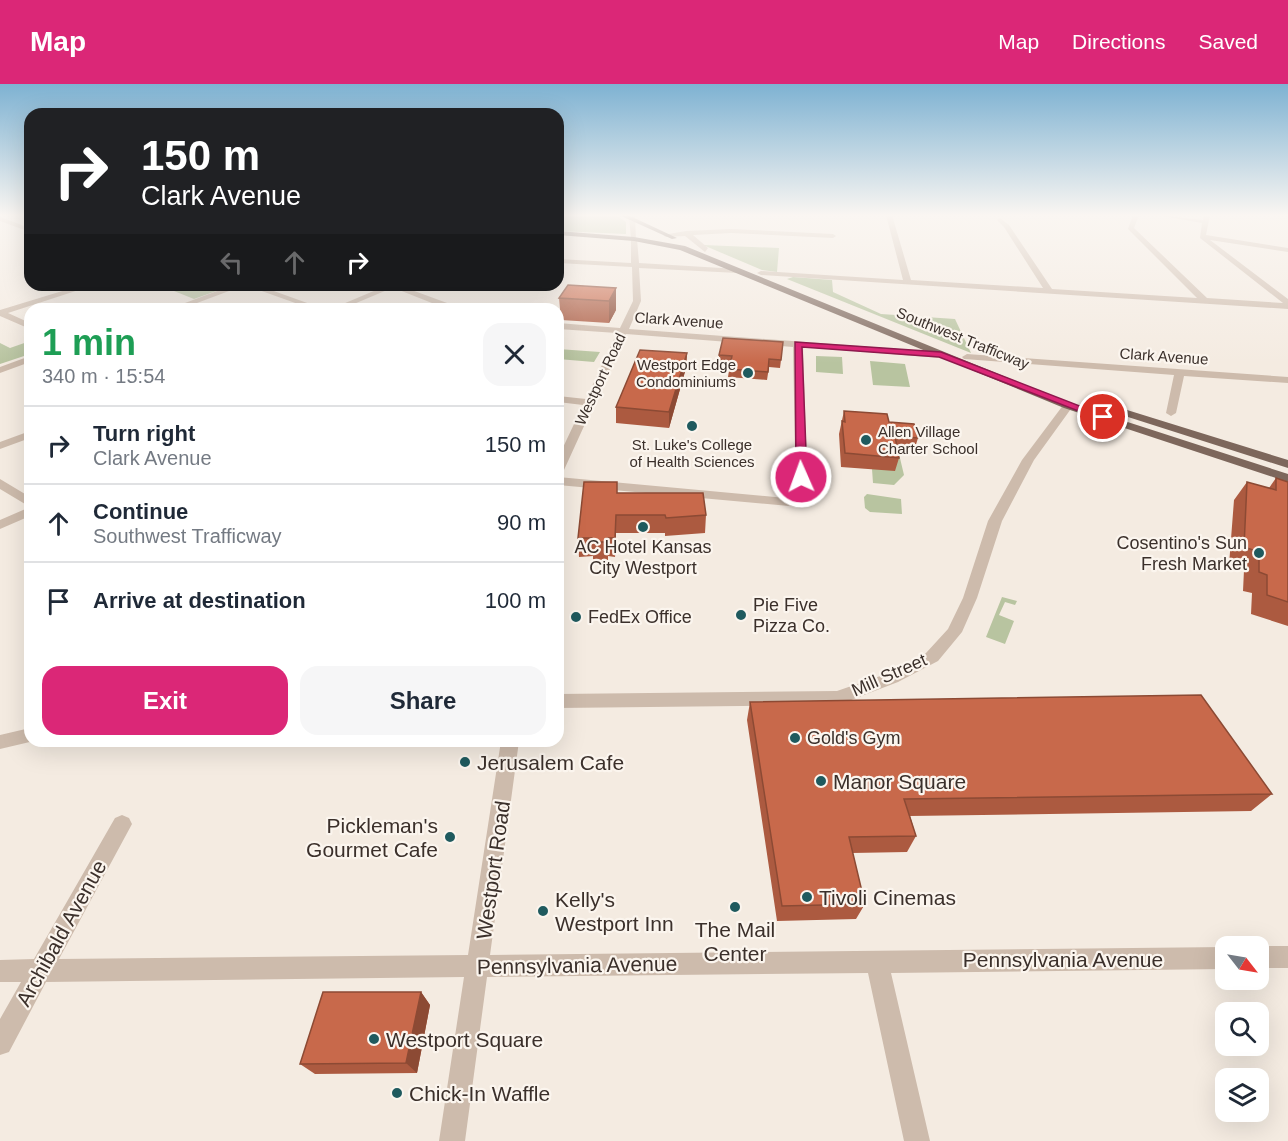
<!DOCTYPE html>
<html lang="en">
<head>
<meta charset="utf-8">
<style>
  body { margin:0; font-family:Arial,sans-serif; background:#f6f6f7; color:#1f2937; height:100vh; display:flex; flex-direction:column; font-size:22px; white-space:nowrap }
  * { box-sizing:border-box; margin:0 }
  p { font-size:20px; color:#747a83 }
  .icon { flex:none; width:33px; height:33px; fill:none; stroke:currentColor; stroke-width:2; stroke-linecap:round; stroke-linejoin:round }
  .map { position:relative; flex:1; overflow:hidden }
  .panel { position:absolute; left:24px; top:219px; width:540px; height:444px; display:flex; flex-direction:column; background:#fff; border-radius:18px; box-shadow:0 6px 24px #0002 }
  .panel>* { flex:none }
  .hud { position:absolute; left:24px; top:24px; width:540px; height:183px; border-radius:18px; box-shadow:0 6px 24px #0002; background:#202124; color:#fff; overflow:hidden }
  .needle { width:39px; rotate:121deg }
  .fabs { position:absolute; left:1215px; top:852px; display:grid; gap:12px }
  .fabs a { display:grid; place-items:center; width:54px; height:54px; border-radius:12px; background:#fff; box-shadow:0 6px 24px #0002; font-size:30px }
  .pin { position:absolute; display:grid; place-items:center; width:51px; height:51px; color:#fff; margin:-26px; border:3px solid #fff; border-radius:50%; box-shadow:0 2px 6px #0007 }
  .me { position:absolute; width:66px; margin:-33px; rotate:358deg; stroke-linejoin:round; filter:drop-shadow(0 0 4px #0008) }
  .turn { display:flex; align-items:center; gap:21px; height:126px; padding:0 18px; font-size:27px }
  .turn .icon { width:78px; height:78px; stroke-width:2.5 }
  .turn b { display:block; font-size:42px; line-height:51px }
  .lanes { display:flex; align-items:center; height:57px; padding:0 18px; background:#0003; justify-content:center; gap:30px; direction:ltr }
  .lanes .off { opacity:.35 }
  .round { display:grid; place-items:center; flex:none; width:63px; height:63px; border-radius:18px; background:#f6f6f7 }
  .summary { display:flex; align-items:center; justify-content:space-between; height:102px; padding:0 18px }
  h1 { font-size:36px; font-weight:700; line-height:45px; color:#1e9e55 }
  .button { display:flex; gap:12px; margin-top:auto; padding:12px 18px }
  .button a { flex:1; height:69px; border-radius:18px; background:#db2777; color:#fff; font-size:24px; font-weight:700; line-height:69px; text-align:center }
  .button a+a { background:#f6f6f7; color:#1f2937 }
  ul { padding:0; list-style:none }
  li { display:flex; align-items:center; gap:18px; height:78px; padding:0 18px; border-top:2px solid #e0e1e3 }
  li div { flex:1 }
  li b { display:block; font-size:22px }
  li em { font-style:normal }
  header { display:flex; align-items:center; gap:36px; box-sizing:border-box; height:84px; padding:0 30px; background:#db2777; color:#fff }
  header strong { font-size:28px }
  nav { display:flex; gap:33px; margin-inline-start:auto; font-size:21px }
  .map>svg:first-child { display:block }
  .green { fill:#b8c4a0 }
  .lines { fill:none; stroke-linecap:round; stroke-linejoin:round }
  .minor { fill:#cdbbac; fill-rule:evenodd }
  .tertiary { fill:#cdbbac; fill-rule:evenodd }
  .primary { fill:#7d675c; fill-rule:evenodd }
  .wall { fill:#ac5a40 }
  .shaded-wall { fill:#8c4a34 }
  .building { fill:#c8694b; stroke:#8c4a34; stroke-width:1.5 }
  .route { fill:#db2777; stroke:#8e194d; stroke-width:1.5 }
  .poi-dot { fill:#1f5a5e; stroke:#fbf5ee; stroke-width:2 }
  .labels { text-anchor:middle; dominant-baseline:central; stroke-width:4.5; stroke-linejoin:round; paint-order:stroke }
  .far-street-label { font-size:15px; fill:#3b302b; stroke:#fbf5ee }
  .far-poi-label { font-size:15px; fill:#3b302b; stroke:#fbf5ee; text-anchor:end }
  .poi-label { font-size:18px; fill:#3b302b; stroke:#fbf5ee; text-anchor:start }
  .street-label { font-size:18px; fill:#3b302b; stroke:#fbf5ee }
  .near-poi-label { font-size:21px; fill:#3b302b; stroke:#fbf5ee; text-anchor:start }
  .near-street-label { font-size:21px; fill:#3b302b; stroke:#fbf5ee }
</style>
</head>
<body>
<header>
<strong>Map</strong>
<nav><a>Map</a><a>Directions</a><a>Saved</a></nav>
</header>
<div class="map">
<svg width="1288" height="1057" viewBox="0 0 1288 1057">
  <rect width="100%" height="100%" fill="#f4ebe1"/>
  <!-- green -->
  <path class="green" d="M 568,131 L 616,131 L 626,138 L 626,150 L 558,147 L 558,135 Z
    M 703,161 L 779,164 L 777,188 L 762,186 Z
    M 793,193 L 832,196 L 833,208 L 881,230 L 955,235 L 971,269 L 787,195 Z
    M 171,201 L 233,201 L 194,215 L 164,203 Z
    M 30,257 L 30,270 L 0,280 L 0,259 L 10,264 Z
    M 558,265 L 600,268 L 594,278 L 558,275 Z
    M 816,272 L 842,273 L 843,290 L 816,288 Z
    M 870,277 L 905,280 L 910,303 L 873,301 Z
    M 888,365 L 914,367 L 914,371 L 899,370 L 904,391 L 894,401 L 873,399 L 872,385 Z
    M 867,410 L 901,415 L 902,430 L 870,428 L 865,424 L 864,413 Z
    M 1002,513 L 1017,517 L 1015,521 L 1005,518 L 999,531 L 1014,537 L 1005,560 L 986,553 Z"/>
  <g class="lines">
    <!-- minor -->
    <path class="minor" d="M 886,131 L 892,131 L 911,196 L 1043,204 L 1004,143 L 997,136 L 1000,134 L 1009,141 L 1052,205 L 1197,214 L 1128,145 L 1133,131 L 1139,131 L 1134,144 L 1207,214 L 1283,219 L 1200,154 L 1202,139 L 1157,131 L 1203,136 L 1204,131 L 1210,131 L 1206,151 L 1288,164 L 1288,168 L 1210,156 L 1288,215 L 1288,225 L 761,191 L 757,189 L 761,187 L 903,196 Z
      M 0,133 L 30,144 L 30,148 L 0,137 Z
      M 731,145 L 833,150 L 836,152 L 833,154 L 731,149 L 693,151 L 708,164 L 705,168 L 685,152 L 666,153 L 663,151 L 686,147 Z
      M 634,153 L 637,155 L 639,179 L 738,185 L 742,187 L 738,189 L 639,184 L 641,217 L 629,245 L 941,268 L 946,271 L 941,274 L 803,263 L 808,417 L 800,423 L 558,401 L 558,393 L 796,415 L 793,263 L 626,250 L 564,386 L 558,390 L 558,374 L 583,321 L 558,318 L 558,312 L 586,315 L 617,249 L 558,245 L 558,239 L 620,244 L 633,217 L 632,183 L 558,179 L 558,175 L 631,179 L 631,155 Z
      M 82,201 L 94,201 L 8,229 L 30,239 L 30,245 L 0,232 L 0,226 Z
      M 233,201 L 245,201 L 181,225 L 169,225 Z
      M 245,201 L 257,201 L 324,225 L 312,225 Z
      M 398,201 L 458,223 L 459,225 L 447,225 L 389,202 Z
      M 967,270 L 1288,293 L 1288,299 L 1184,292 L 1176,329 L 1171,332 L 1166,329 L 1174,291 L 964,275 L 962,273 Z
      M 30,272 L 30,278 L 0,289 L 0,283 Z
      M 1064,320 L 1073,322 L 1034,376 L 1002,437 L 977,514 L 962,548 L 938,577 L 898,598 L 838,621 L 558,624 L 558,610 L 837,607 L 886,590 L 926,569 L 948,545 L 963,514 L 988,437 L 1022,376 Z
      M 0,395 L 30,413 L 30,423 L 0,405 Z
      M 30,423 L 30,432 L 0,445 L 0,436 Z
      M 30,644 L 30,657 L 34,657 L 0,665 L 0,651 Z
      M 501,657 L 519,657 L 490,871 L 1226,863 L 1226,885 L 891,889 L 930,1057 L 904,1057 L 868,889 L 487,893 L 465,1057 L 439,1057 L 464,893 L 46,898 L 9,968 L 0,971 L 0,935 L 21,898 L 0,898 L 0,876 L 34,875 L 115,734 L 122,731 L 129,734 L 132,740 L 59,875 L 468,871 Z
      M 1256,862 L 1288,862 L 1288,884 L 1258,884 L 1258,862 Z"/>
    <!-- tertiary -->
    <path class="tertiary" d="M 558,131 L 565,131 L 558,135 Z
      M 629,131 L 635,131 L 636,156 L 631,155 Z
      M 388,201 L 399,201 L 342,225 L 331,225 Z
      M 30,347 L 30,354 L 0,365 L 0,358 Z"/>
    <!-- primary -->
    <path class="primary" d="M 619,131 L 628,131 L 677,154 L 672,155 Z
      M 558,147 L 634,153 L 685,162 L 1072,320 L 1288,390 L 1288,398 L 1064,324 L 680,166 L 634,157 L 558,151 Z
      M 1103,321 L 1111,321 L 1288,376 L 1288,384 L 1103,325 Z"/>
  </g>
  <!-- wall -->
  <path class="wall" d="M 616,204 L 616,226 L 609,239 L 561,236 L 559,214 Z
    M 687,269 L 686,284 L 669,344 L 616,339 L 616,323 Z
    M 719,271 L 781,276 L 780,284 L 769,283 L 767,296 L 728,293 L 730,280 L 719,280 Z
    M 844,327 L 918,354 L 914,367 L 897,366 L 899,374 L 895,387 L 841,383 L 839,350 Z
    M 1276,394 L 1288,398 L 1288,542 L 1251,530 L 1252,509 L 1243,507 L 1244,486 L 1229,481 L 1234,416 L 1247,398 L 1269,404 Z
    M 617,409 L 706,431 L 705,449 L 665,452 L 665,449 L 616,449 L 615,473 L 608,472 L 608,476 L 593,476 L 593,472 L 579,473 L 578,454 Z
    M 750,618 L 1272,710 L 1251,727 L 910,732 L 916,752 L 907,768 L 852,769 L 865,820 L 856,835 L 777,837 L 747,636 Z
    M 421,908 L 430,921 L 417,989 L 315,990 L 300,980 Z"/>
  <!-- shaded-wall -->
  <path class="shaded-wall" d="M 616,204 L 616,226 L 609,239 L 609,217 Z
    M 687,269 L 686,284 L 669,344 L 669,328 Z
    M 616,431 L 616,449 L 615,473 L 615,454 Z
    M 421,908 L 430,921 L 417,989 L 406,979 Z"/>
  <!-- building -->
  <path class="building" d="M 568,201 L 616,204 L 609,217 L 559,214 Z
    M 723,254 L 783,258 L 781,276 L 769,275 L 768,288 L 729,285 L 732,272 L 719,271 Z
    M 640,266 L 687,269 L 669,328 L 616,323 Z
    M 844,327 L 887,330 L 889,338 L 914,340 L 918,354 L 895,352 L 899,374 L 845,369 L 842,337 L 845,338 Z
    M 1276,394 L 1288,398 L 1288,518 L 1267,511 L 1267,491 L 1259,488 L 1259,468 L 1244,463 L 1247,398 L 1276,406 Z
    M 584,398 L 617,398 L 617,409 L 703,409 L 706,431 L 666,434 L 665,431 L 616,431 L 615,454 L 607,454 L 607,458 L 592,458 L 592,454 L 578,454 Z
    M 1201,611 L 1272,710 L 904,715 L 916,752 L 849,753 L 865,820 L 782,822 L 750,618 Z
    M 323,908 L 421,908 L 406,979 L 300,980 Z"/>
  <!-- sky -->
  <linearGradient id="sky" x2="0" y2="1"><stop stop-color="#7eb2d2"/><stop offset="0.47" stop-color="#faf6f2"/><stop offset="1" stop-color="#faf6f2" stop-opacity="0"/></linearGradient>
  <rect width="1288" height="279" fill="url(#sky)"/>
  <!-- route -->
  <path class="route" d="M 795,258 L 941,268 L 1108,333 L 1099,335 L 939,273 L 802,263 L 807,393 L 801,396 L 796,393 Z"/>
  <!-- markers -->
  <g class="poi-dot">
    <circle cx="748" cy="289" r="6"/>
    <circle cx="692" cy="342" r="6"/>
    <circle cx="866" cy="356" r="6"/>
    <circle cx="643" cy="443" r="6"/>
    <circle cx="1259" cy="469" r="6"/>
    <circle cx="741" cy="531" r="6"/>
    <circle cx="576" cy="533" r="6"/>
    <circle cx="795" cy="654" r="6"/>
    <circle cx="465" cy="678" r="6"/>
    <circle cx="821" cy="697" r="6"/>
    <circle cx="450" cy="753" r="6"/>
    <circle cx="807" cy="813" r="6"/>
    <circle cx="735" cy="823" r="6"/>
    <circle cx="543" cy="827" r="6"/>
    <circle cx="374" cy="955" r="6"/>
    <circle cx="397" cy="1009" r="6"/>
  </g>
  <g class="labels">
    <!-- far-street labels -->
    <g class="far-street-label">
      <text transform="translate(679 236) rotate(4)">Clark Avenue</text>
      <text transform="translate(963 254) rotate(22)">Southwest Trafficway</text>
      <text transform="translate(1164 272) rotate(4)">Clark Avenue</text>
      <text transform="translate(600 295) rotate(-65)">Westport Road</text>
    </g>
    <!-- far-poi labels -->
    <g class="far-poi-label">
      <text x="736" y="280">Westport Edge<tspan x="736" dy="17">Condominiums</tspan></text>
      <text x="878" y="347" text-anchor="start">Allen Village<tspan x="878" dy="17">Charter School</tspan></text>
      <text x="692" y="360" text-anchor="middle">St. Luke's College<tspan x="692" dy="17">of Health Sciences</tspan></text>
    </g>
    <!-- poi labels -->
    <g class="poi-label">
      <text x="1247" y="459" text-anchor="end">Cosentino's Sun<tspan x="1247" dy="21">Fresh Market</tspan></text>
      <text x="643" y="463" text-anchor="middle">AC Hotel Kansas<tspan x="643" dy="21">City Westport</tspan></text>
      <text x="753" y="521">Pie Five<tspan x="753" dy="21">Pizza Co.</tspan></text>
      <text x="588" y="533">FedEx Office</text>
      <text x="807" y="654">Gold's Gym</text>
    </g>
    <!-- street labels -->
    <g class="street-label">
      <text transform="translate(889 591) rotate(-24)">Mill Street</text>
    </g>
    <!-- near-poi labels -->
    <g class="near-poi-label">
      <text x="477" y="678">Jerusalem Cafe</text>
      <text x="833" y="697">Manor Square</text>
      <text x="438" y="741" text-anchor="end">Pickleman's<tspan x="438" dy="24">Gourmet Cafe</tspan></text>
      <text x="819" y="813">Tivoli Cinemas</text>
      <text x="555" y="815">Kelly's<tspan x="555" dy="24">Westport Inn</tspan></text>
      <text x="735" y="845" text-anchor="middle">The Mail<tspan x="735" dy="24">Center</tspan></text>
      <text x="386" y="955">Westport Square</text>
      <text x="409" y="1009">Chick-In Waffle</text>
    </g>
    <!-- near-street labels -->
    <g class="near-street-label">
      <text transform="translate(493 786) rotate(-82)">Westport Road</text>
      <text transform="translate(61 849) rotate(-61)">Archibald Avenue</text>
      <text x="1063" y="875">Pennsylvania Avenue</text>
      <text transform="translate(577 881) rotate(-1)">Pennsylvania Avenue</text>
    </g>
  </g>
</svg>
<div class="fabs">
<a><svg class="needle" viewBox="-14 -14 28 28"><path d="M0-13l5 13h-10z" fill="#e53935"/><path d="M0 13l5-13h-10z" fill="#747a83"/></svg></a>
<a><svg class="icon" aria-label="search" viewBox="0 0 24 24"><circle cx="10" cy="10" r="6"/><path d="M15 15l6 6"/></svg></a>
<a><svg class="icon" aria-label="layers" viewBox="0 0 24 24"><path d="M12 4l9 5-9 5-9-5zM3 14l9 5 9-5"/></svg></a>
</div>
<div class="pin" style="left:1103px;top:333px;background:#d93025"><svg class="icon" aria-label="arrive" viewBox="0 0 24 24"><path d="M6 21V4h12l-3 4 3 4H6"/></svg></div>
<svg class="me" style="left:801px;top:393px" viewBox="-20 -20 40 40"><circle r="17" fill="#db2777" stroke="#fff" stroke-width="3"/><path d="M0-11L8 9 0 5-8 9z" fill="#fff"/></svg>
<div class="hud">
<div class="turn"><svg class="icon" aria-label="right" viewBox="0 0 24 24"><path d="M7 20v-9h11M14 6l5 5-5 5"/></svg><div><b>150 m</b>Clark Avenue</div></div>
<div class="lanes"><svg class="icon off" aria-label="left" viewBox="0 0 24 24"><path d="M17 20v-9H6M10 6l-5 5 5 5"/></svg><svg class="icon off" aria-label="ahead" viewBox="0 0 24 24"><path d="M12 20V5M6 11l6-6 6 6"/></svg><svg class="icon" aria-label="right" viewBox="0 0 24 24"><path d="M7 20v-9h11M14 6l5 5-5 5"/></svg></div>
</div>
<section class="panel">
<div class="summary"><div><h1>1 min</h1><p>340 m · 15:54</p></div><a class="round"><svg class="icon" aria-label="close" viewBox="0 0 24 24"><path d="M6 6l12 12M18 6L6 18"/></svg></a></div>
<ul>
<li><svg class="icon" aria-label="right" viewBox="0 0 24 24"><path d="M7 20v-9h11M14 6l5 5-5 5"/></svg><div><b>Turn right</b><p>Clark Avenue</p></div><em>150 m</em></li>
<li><svg class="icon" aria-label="ahead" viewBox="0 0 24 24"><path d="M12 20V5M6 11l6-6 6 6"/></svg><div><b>Continue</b><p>Southwest Trafficway</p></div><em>90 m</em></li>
<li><svg class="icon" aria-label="arrive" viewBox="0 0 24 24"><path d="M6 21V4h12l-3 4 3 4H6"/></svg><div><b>Arrive at destination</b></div><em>100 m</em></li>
</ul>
<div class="button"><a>Exit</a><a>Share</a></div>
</section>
</div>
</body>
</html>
